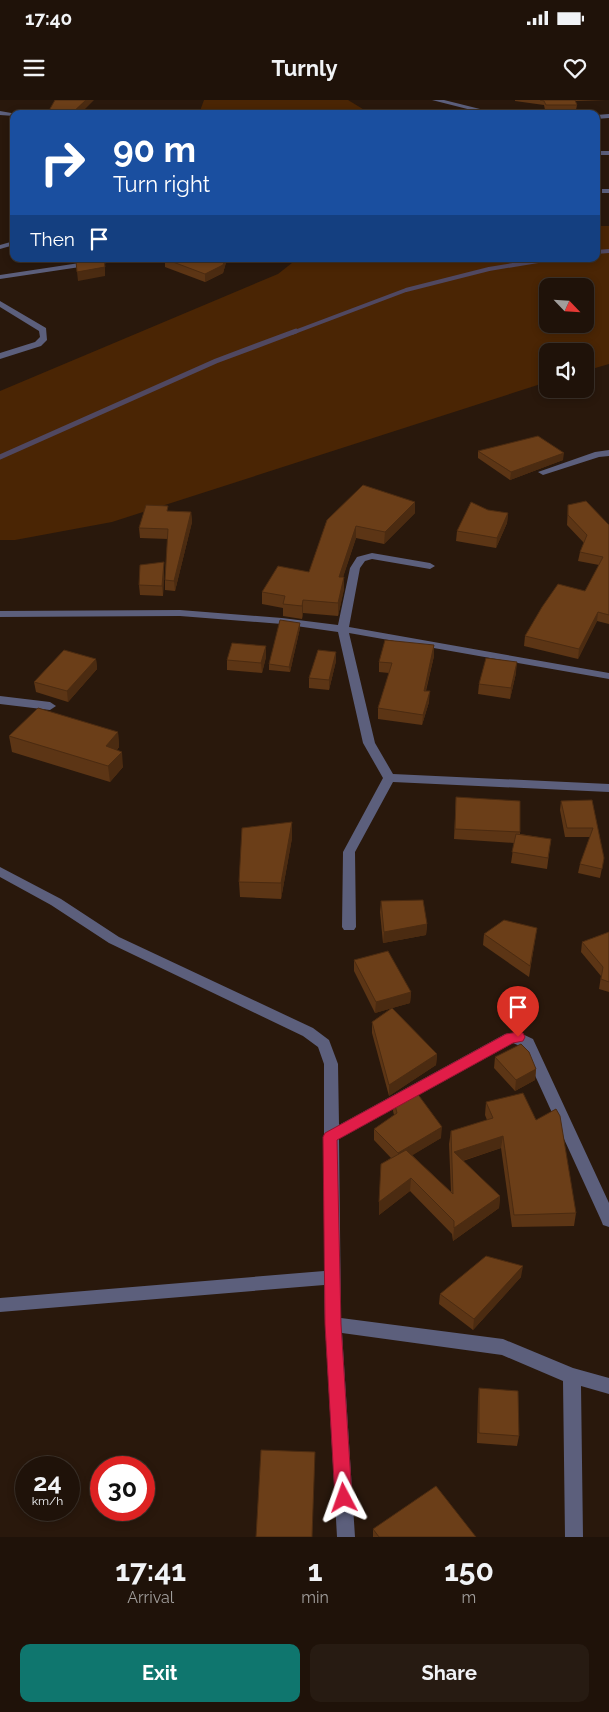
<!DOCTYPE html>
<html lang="en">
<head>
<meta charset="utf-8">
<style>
  body { margin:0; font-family:Raleway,sans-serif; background:#271b12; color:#f1f3f6; height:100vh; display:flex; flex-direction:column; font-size:19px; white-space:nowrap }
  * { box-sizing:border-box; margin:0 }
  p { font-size:16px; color:#a19e9c }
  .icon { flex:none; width:28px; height:28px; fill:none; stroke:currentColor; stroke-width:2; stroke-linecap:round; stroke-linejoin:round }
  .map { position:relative; height:1437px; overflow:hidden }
  .side { display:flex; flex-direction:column; background:#1f1209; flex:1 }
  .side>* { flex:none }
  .hud { position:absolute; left:10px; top:10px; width:590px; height:152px; border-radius:10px; box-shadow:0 2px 8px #0003,0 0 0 1px #3c322a; background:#1a4fa0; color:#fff; overflow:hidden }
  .needle { width:32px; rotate:115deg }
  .controls { position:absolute; left:539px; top:178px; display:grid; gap:10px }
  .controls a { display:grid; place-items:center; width:55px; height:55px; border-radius:10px; background:#1f1209; box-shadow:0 2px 8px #0003,0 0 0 1px #3c322a; font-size:25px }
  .speed { position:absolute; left:15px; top:1356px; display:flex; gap:10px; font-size:25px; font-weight:700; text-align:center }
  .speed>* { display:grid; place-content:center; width:65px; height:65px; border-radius:50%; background:#1f1209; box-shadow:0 2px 8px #0003,0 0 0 1px #3c322a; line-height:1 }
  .speed small { font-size:12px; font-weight:400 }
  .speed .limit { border:8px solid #d22; background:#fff; color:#111 }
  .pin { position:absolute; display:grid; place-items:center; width:42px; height:42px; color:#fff; margin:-51px -21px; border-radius:50% 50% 50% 0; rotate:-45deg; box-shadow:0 0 5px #0007 }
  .pin .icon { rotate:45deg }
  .me { position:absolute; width:55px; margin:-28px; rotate:356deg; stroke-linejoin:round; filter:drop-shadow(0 0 4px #0008) }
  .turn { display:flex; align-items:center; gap:18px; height:105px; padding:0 20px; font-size:22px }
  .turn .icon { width:65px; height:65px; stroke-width:2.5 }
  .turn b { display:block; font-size:35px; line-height:42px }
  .then { display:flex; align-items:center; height:48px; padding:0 20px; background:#0003; gap:10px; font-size:19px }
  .eta { display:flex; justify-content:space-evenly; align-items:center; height:85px; text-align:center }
  .eta b { font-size:30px; font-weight:700; line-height:35px }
  .action { display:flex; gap:10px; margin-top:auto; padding:10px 20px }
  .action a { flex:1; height:58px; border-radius:10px; background:#0f766e; color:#fff; font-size:20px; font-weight:700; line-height:58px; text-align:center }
  .action a+a { background:#271b12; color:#f1f3f6 }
  .status { display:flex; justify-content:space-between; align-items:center; height:35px; padding:0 25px; background:#1f1209; direction:ltr }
  .status svg { height:14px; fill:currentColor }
  header { display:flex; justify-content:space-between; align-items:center; height:65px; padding:0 20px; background:#1f1209; font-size:22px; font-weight:700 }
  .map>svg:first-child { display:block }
  .green { fill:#4a2504; fill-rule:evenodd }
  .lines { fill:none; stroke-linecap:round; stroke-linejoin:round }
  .stream-far1 { stroke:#504861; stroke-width:4 }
  .stream { stroke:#504861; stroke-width:5 }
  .street { fill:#5c5f7c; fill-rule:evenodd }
  .wall { fill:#5c3515 }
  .shaded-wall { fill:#4b2b11 }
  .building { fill:#6b3e18; stroke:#4b2b11 }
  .route { fill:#e11d48; stroke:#92132f }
</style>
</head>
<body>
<div class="status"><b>17:40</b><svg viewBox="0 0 49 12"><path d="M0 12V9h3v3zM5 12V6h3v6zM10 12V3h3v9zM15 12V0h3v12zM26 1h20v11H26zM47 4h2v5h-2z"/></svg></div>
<header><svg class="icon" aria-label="menu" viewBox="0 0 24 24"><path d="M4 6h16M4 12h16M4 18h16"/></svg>Turnly<svg class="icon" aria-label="heart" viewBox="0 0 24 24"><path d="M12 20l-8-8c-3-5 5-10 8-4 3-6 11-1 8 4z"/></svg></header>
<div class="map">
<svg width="609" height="1437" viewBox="0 0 609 1437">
  <rect width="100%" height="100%" fill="#29180c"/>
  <!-- green -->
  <path class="green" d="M 204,0 L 348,0 L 371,14 L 203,14 L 200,11 Z
    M 596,126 L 609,126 L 609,264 L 585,271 L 585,251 L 548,251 L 547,282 L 112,422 L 15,440 L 0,440 L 0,291 L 278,174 L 297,159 L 596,159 ZM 548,186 L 585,186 L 585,224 L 548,224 Z"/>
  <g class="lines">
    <!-- stream-far1 -->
    <path class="stream-far1" d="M 596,152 L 609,151
      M 292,233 L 406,190 L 489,169 L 550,159"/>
    <!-- stream -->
    <path class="stream" d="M 0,357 L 216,261 L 296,231"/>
    <!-- street -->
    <path class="street" d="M 432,0 L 444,0 L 500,14 L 487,14 Z
      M 0,11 L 17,14 L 14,14 L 14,16 L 0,15 Z
      M 609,14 L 609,18 L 596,19 L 596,15 Z
      M 596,51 L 609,51 L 609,55 L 596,55 Z
      M 602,89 L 609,89 L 609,93 L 602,93 Z
      M 14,141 L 14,145 L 0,149 L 0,145 Z
      M 106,159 L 124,159 L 120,161 L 0,179 L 0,175 Z
      M 0,201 L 46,228 L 47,240 L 41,246 L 0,259 L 0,253 L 35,242 L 40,237 L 39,231 L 0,207 Z
      M 609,350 L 609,356 L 599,357 L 543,375 L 538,372 L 595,352 Z
      M 372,453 L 430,463 L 435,466 L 430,469 L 372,459 L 365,461 L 360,468 L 349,527 L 609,573 L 609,579 L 349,533 L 375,643 L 393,674 L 609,684 L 609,692 L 393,682 L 355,752 L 356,827 L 354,830 L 344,830 L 342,827 L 343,752 L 383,678 L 363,643 L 338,532 L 282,524 L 180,516 L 0,517 L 0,511 L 180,510 L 282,518 L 338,525 L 350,468 L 357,457 Z
      M 0,596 L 50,602 L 56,606 L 50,610 L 0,604 Z
      M 0,767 L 61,799 L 119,837 L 313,928 L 329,940 L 338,964 L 339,1025 L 505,934 L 518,932 L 533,939 L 609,1103 L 609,1127 L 603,1125 L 601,1120 L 522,947 L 513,943 L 339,1039 L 341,1218 L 503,1239 L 573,1268 L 609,1278 L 609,1294 L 581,1286 L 583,1437 L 565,1437 L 563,1281 L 502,1255 L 342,1233 L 355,1437 L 337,1437 L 325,1224 L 324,1185 L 0,1212 L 0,1198 L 324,1171 L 324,964 L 318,947 L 303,936 L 109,843 L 51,805 L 0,777 Z"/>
  </g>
  <!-- wall -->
  <path class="wall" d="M 515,0 L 606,0 L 575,1 L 577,5 L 576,10 L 545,10 L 544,5 L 515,1 Z
    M 165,159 L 227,159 L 223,173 L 205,182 L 165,167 Z
    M 478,351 L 563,360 L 510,380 L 478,358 Z
    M 568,405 L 609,425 L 609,524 L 597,521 L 578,559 L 524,546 L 525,536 L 585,491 L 599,465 L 578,461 L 580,452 L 584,443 L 567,425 Z
    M 488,410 L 508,413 L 507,423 L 496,448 L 456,441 L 457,431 Z
    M 168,411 L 191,412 L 192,422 L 175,491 L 165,490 L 165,480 L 168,439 L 140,438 L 139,428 Z
    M 415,413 L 384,444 L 356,438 L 343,477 L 344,489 L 338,516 L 303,513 L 302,519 L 283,516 L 283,508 L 262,504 L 262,492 L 309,472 L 327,420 Z
    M 164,462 L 164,473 L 163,496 L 140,495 L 139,485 Z
    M 300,528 L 290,572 L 269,570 L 269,564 Z
    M 434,545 L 434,556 L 426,591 L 429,602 L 422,625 L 378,619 L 378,608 L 389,573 L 379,572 L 379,562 Z
    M 336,552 L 336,561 L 329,590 L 309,588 L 309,578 Z
    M 266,557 L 262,573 L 227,570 L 227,560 Z
    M 96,559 L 97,569 L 68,602 L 36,592 L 34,582 Z
    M 516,573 L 510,599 L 478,594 L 479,584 Z
    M 118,632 L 119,647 L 117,650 L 123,667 L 110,682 L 12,652 L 9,636 Z
    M 456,697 L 520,732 L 520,734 L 551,739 L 547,769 L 511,763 L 514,743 L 454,739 Z
    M 592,700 L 604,758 L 600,778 L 578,773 L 580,764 L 590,737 L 565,737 L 560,710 L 561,701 Z
    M 292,738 L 281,799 L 240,797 L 239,782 Z
    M 381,801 L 427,824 L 426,835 L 383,843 L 380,812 Z
    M 537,828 L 529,877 L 483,845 L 484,834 Z
    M 609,832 L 609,892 L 599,889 L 601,876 L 581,852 L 582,842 Z
    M 354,860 L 411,892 L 410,903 L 392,908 L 437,954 L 436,965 L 389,996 L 372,933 L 372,922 L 392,908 L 375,913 L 354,871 Z
    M 495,957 L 536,969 L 535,980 L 515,991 L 494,968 Z
    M 394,1001 L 441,1038 L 412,1055 L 451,1092 L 449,1044 L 451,1031 L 487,1020 L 485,1015 L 486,1002 L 576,1113 L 574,1126 L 512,1127 L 501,1048 L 463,1061 L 500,1096 L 499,1108 L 453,1141 L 452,1134 L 410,1091 L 379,1115 L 381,1064 L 391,1058 L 374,1040 L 374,1029 L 394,1015 L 393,1011 Z
    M 521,1177 L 473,1230 L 439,1204 L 440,1194 Z
    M 479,1288 L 519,1336 L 517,1346 L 477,1343 L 478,1298 Z
    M 373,1429 L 476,1437 L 373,1437 Z"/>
  <!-- shaded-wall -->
  <path class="shaded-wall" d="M 86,0 L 94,0 L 80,14 L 71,14 Z
    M 225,159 L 227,159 L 223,173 L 205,182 L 205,174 Z
    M 105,167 L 105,176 L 78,181 L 77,172 Z
    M 564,353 L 563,360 L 510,380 L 511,372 Z
    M 415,402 L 415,413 L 384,444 L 385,432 Z
    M 191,412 L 192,422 L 175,491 L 174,481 Z
    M 508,413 L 507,423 L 496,448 L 497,438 Z
    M 356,426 L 356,438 L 339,489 L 339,477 Z
    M 164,462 L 164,473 L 163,496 L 162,486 Z
    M 344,477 L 344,489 L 338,516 L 338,503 Z
    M 303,500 L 303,513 L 302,519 L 302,506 Z
    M 598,512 L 597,521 L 578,559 L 579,549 Z
    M 300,523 L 300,528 L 290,572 L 289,567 Z
    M 434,545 L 434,556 L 423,601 L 424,591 Z
    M 266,546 L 266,557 L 262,573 L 261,563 Z
    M 336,552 L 336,561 L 329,590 L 329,580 Z
    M 96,559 L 97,569 L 68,602 L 67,591 Z
    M 517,562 L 516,573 L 510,599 L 511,588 Z
    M 430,591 L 429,602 L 422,625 L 423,615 Z
    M 118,632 L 119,647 L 107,661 L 106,646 Z
    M 122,652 L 123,667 L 110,682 L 108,666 Z
    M 292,722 L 292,738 L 281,799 L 281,783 Z
    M 427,824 L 426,835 L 383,843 L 384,832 Z
    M 411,892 L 410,903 L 375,913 L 376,902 Z
    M 437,954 L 436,965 L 389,996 L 389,985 Z
    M 536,969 L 535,980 L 515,991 L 516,980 Z
    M 442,1027 L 441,1038 L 398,1064 L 398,1053 Z
    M 503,1036 L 501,1048 L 452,1064 L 454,1052 Z
    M 411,1078 L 410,1091 L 379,1115 L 379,1102 Z
    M 500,1096 L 499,1108 L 453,1141 L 454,1128 Z
    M 523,1166 L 521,1177 L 473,1230 L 474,1219 Z"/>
  <!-- building -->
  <path class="building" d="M 55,0 L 86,0 L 71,14 L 47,14 Z
    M 540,0 L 575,0 L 577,5 L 546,5 L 544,1 Z
    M 88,159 L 104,159 L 105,167 L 77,172 L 76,161 Z
    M 165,159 L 225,159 L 223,165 L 205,174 Z
    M 538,336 L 564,353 L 511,372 L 478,351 Z
    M 363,385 L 415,402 L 385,432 L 356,426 L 339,477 L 344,477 L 338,503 L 303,500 L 302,506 L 283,504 L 285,496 L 262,492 L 278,466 L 309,472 L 327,420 Z
    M 586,401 L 609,425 L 609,515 L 598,512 L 579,549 L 525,536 L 542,507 L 558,484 L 585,491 L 603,457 L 580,452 L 587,435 L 568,415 L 568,405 Z
    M 471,402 L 488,410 L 508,413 L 497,438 L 457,431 Z
    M 146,405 L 168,406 L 167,411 L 191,412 L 174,481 L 165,480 L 168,429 L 139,428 Z
    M 164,462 L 162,486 L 139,485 L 140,465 Z
    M 280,520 L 300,523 L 289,567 L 269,564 Z
    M 385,540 L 434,545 L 424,591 L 430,591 L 423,615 L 378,608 L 392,563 L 379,562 Z
    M 232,543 L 266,546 L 261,563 L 227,560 Z
    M 64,550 L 96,559 L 67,591 L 34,582 Z
    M 318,550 L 336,552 L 329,580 L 309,578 Z
    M 486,558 L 517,562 L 511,588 L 479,584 Z
    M 38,608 L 118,632 L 106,646 L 122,652 L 108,666 L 9,636 Z
    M 456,697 L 520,701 L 520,732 L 455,729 Z
    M 592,700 L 604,758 L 602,769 L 580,764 L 593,728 L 567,728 L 561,701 Z
    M 292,722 L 281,783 L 239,782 L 242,728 Z
    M 516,734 L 551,739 L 548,758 L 512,752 Z
    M 423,800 L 427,824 L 384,832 L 381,801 Z
    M 504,820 L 537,828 L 530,866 L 484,834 Z
    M 609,832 L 609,882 L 601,879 L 603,867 L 582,842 Z
    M 388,851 L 411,892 L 376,902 L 354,860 Z
    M 392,908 L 437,954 L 389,985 L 372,922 Z
    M 521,944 L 529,952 L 536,969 L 516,980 L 495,957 Z
    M 414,989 L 442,1027 L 398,1053 L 374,1029 L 397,1013 L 394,1001 Z
    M 523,993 L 536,1020 L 556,1009 L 560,1016 L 576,1113 L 514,1115 L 503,1036 L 454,1052 L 500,1096 L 454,1128 L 454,1121 L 411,1078 L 379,1102 L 381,1064 L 406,1050 L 453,1094 L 451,1031 L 493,1018 L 486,1002 Z
    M 486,1156 L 523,1166 L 474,1219 L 440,1194 Z
    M 479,1288 L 518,1291 L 519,1336 L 479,1333 Z
    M 261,1350 L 315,1352 L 312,1437 L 256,1437 Z
    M 436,1386 L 476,1437 L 379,1437 L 373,1429 Z"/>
  <!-- route -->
  <path class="route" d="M 518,932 L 523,933 L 525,937 L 523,941 L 513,943 L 337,1040 L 341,1224 L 352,1398 L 349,1404 L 344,1406 L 338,1404 L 335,1398 L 325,1224 L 323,1037 L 325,1033 L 506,934 Z"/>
</svg>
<div class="controls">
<a><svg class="needle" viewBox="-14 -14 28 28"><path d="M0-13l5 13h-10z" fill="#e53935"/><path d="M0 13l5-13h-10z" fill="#a19e9c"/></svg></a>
<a><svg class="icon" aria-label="sound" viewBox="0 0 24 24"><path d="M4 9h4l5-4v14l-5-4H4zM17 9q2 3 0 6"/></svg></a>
</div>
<div class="speed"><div>24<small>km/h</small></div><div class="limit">30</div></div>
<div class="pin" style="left:518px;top:937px;background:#d93025"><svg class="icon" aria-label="arrive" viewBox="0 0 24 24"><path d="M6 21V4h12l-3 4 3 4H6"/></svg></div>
<svg class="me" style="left:344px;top:1398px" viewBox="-20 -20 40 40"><path d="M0-17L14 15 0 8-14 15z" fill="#e11d48" stroke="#fff" stroke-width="4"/></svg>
<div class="hud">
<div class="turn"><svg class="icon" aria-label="right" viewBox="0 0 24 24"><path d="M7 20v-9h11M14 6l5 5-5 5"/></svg><div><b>90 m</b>Turn right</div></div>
<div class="then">Then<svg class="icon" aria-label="arrive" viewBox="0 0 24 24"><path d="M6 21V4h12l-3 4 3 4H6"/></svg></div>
</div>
</div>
<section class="side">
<div class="eta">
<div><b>17:41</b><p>Arrival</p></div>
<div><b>1</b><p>min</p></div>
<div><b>150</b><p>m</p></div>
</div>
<div class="action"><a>Exit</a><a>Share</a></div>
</section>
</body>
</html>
